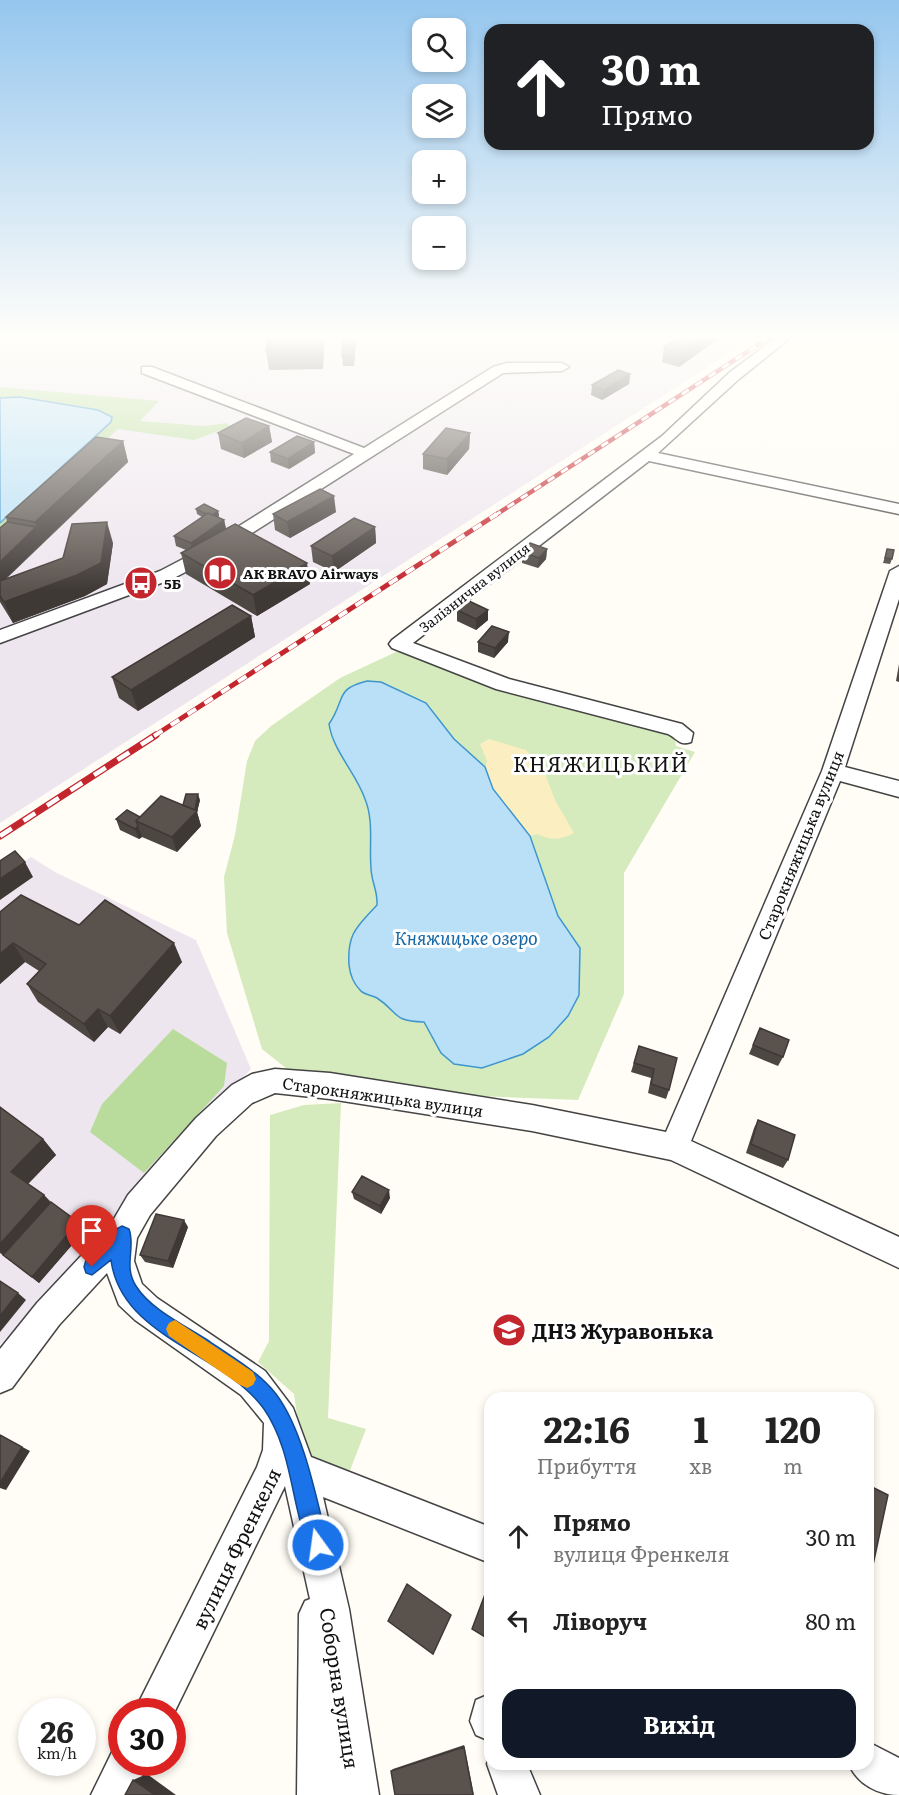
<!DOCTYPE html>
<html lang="uk">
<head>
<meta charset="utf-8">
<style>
  body { margin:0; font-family:Literata,serif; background:#f6f6f6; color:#222; height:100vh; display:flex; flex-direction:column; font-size:22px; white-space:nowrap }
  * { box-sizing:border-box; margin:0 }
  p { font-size:20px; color:#767676 }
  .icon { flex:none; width:33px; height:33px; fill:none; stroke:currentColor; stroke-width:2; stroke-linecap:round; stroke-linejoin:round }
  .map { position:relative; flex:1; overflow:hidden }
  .side { position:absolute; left:484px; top:1392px; width:390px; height:378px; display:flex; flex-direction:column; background:#fff; border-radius:18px; box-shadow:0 3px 9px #0003 }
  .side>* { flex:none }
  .top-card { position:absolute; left:484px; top:24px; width:390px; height:126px; border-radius:18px; box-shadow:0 3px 9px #0003; background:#202124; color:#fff; overflow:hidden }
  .buttons { position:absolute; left:412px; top:18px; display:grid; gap:12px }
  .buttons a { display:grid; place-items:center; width:54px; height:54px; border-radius:12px; background:#fff; box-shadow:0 3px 9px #0003; font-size:30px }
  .speed { position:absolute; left:18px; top:1698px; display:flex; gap:12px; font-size:30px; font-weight:700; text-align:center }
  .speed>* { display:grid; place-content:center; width:78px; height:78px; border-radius:50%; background:#fff; box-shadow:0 3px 9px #0003; line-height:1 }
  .speed small { font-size:15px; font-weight:400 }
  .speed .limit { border:9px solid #d22; background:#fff; color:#111 }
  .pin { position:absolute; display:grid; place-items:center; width:51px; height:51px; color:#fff; margin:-62px -26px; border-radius:50% 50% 50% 0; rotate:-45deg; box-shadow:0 0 6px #0007 }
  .pin .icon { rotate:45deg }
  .me { position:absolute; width:66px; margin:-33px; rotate:346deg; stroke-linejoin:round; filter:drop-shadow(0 0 4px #0008) }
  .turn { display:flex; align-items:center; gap:21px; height:126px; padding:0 18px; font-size:27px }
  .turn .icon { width:78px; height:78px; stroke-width:2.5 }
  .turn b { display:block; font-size:42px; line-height:51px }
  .eta { display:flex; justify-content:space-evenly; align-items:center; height:102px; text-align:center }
  .eta b { font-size:36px; font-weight:700; line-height:42px }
  .action { display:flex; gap:12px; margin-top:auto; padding:12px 18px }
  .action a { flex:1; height:69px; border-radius:18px; background:#111827; color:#fff; font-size:24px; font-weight:700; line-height:69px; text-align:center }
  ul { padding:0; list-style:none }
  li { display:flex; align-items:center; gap:18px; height:84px; padding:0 18px }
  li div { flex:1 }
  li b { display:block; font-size:22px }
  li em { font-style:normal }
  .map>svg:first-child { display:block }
  .industrial { fill:#eee6ef }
  .green { fill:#d5ebbd }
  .forest { fill:#b9dc9c }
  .sand { fill:#fbeec1 }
  .water { fill:#b9e0f7; stroke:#3f96cf; stroke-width:1.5 }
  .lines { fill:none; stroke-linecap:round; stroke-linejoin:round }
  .minor-casing { stroke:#444; stroke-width:3 }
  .minor { fill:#fff; fill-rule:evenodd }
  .rail-far2-casing { stroke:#c4262e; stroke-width:4.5 }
  .rail-far1-casing { stroke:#c4262e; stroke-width:5 }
  .rail-casing { stroke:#c4262e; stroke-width:7 }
  .rail-far2 { stroke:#fff; stroke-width:3; stroke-dasharray:8; stroke-linecap:butt }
  .rail-far1 { stroke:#fff; stroke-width:4; stroke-dasharray:10; stroke-linecap:butt }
  .rail { stroke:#fff; stroke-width:4.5; stroke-dasharray:14; stroke-linecap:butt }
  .wall { fill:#4d4742 }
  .shaded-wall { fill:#3f3936 }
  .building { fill:#5a524d; stroke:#3f3936; stroke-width:1.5 }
  .route { fill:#1a73e8; stroke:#114b97; stroke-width:1.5 }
  .slow { fill:#f59e0b }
  .labels { text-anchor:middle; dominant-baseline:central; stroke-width:6; stroke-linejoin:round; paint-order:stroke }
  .far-poi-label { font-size:14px; font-weight:bold; fill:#111; stroke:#fff; text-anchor:start }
  .far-street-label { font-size:14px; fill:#111; stroke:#fff }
  .street-label { font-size:16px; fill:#111; stroke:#fff }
  .water-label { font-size:18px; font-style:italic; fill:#1768a6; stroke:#fff }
  .quarter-label { font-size:20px; letter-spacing:1.5px; fill:#111; stroke:#fff }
  .near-poi-label { font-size:20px; font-weight:bold; fill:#111; stroke:#fff; text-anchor:start }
  .near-street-label { font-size:20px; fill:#111; stroke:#fff }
</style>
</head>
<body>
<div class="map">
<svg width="899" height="1795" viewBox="0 0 899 1795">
  <rect width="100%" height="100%" fill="#fffdf5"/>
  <!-- industrial -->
  <path class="industrial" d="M 0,339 L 751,339 L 0,823 Z
    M 31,857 L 55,872 L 196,940 L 251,1069 L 0,1345 L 0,878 Z"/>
  <!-- green -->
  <path class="green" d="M 398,651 L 492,687 L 675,736 L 676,746 L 695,752 L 624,873 L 624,994 L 578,1100 L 453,1095 L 287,1069 L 262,1049 L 227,933 L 224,877 L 235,835 L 247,761 L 255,741 L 271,726 L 340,678 Z
    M 341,1103 L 328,1418 L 366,1429 L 349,1473 L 310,1456 L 298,1423 L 294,1394 L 258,1362 L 269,1341 L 270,1115 L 304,1105 Z"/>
  <!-- forest -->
  <path class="forest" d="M 0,387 L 159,401 L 140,421 L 203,426 L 227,423 L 230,427 L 194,440 L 118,429 L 0,540 L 0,523 L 111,422 L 98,410 L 20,397 L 0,398 Z
    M 173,1029 L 227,1063 L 224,1086 L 144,1173 L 90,1132 L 102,1104 Z"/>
  <!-- sand -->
  <path class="sand" d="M 489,739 L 526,750 L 544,771 L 555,800 L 574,833 C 560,840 551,841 537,834 L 530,836 L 493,789 L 485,767 L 487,761 L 480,744 Z"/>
  <!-- water -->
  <path class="water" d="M 20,397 L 98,410 L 112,417 L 111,422 L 0,523 L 0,398 Z
    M 367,681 L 381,682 L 426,703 L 454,739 L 485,767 L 493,789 L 530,836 L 558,916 L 580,948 L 579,995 L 568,1016 L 549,1037 L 523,1054 L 482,1068 L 454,1064 L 441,1053 L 424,1022 C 391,1021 400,1013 377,998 C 371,995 364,995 360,990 C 353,983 350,974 349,965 C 347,933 357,927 377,905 C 378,891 371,881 371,868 C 369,845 374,821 365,799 C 356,773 333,751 329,724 C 346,700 334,689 367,681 Z"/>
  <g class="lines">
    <defs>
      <path id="minor" d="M 774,339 L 789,339 L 739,379 L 658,453 L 899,504 L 899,514 L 649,461 L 413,643 L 509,679 L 682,724 L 693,733 L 691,742 C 679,746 678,739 668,734 L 496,689 L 392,648 L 389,644 L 392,640 L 662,436 L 729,373 Z
        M 507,363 L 562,363 L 569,367 L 562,371 L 503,373 L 216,556 L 172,579 L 0,643 L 0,630 L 160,571 L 204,548 L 354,454 L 142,373 L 142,367 L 152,367 L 364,448 L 493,367 Z
        M 899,566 L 899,599 L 845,767 L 899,781 L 899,797 L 840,781 L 691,1141 L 899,1237 L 899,1268 L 671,1160 L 532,1131 L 330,1099 L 275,1093 L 252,1103 L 216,1136 L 150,1215 L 137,1238 L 134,1261 L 142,1284 L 157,1298 L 265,1371 L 293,1408 L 311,1457 L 490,1527 L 490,1563 L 323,1497 L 349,1609 L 379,1795 L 297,1795 L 299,1614 L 305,1601 L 310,1599 L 285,1486 L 172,1717 L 172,1712 L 134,1712 L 257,1467 L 263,1450 L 264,1423 L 241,1395 L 135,1320 L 119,1305 L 107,1273 L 59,1325 L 12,1388 L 0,1393 L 0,1349 L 37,1303 L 111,1224 L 128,1195 L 196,1118 L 232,1085 L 252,1074 L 275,1069 L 330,1073 L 532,1105 L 666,1132 L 822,771 L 890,571 Z
        M 490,1694 L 490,1741 L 476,1735 L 470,1721 L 476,1700 Z
        M 868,1742 L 899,1758 L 899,1795 C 878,1795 857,1784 849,1764 L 868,1764 Z
        M 122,1744 L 122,1762 L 148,1762 L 134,1795 L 91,1795 L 114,1748 Z
        M 490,1755 L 490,1764 L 527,1764 L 540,1795 L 498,1795 L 487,1764 Z"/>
    </defs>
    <!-- minor casing -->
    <use href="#minor" class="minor-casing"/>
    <!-- minor -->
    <use href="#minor" class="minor"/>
    <defs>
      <path id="rail-far2" d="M 494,516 L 767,339"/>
      <path id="rail-far1" d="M 154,736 L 497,514"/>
      <path id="rail" d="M 0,836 L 156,735"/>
    </defs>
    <!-- rail-far2 casing -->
    <use href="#rail-far2" class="rail-far2-casing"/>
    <!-- rail-far1 casing -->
    <use href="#rail-far1" class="rail-far1-casing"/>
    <!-- rail casing -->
    <use href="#rail" class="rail-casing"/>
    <!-- rail-far2 -->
    <use href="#rail-far2" class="rail-far2"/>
    <!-- rail-far1 -->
    <use href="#rail-far1" class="rail-far1"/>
    <!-- rail -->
    <use href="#rail" class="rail"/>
  </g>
  <!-- wall -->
  <path class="wall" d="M 356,339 L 354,366 L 343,366 L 342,356 Z
    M 718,339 L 679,367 L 662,362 L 664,347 Z
    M 324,342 L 323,369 L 269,370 L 266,351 Z
    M 630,374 L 629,384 L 602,400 L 591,395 L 592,385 Z
    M 269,426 L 272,442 L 244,458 L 221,449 L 218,433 Z
    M 470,433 L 469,449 L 447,475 L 423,469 L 423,454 Z
    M 123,441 L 128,462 L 6,579 L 113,543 L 107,584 L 85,596 L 13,623 L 0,602 L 0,528 L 7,522 L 6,517 Z
    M 314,442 L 315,453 L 289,469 L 271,462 L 270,452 Z
    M 196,509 L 218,511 L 219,516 L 218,517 L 224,520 L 226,528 L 310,584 L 257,616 L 186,574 L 181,553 L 186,550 L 176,546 L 174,536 L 202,517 L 197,514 Z
    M 336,512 L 290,538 L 275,530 L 273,514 Z
    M 375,527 L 376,543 L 334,572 L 313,562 L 311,546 Z
    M 547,549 L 546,559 L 538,568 L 522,563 L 522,552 Z
    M 887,549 L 892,559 L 890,564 L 883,563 Z
    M 457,610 L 488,610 L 488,620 L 476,630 L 457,621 Z
    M 251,616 L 255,637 L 138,711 L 119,698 L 112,677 Z
    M 478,642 L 508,642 L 494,658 L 478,652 Z
    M 899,664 L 899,682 L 896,681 Z
    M 200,800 L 197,812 L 201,826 L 177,852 L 142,837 L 139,839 L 120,830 L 116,819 L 140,817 Z
    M 0,912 L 79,925 L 182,962 L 120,1034 L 108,1027 L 94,1042 L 38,1002 L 27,984 L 39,971 L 25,962 L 0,984 Z
    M 760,1028 L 783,1057 L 778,1066 L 749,1054 Z
    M 639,1046 L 669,1090 L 666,1099 L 648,1093 L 651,1078 L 631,1072 Z
    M 0,1107 L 43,1139 L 56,1155 L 28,1184 L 44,1195 L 51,1202 L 78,1222 L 85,1230 L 39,1283 L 0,1253 Z
    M 758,1120 L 788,1160 L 783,1168 L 746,1153 L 754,1128 Z
    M 352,1192 L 390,1198 L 381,1214 L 354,1199 Z
    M 188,1227 L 173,1268 L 145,1262 L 140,1255 Z
    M 464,1745 L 474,1795 L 391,1771 L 393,1769 Z"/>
  <!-- shaded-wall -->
  <path class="shaded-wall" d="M 321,339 L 324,339 L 324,342 L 323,369 L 321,350 Z
    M 354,339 L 356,339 L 354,366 L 353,356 Z
    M 701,339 L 718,339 L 679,367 L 681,353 Z
    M 630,374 L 629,384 L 602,400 L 604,390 Z
    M 269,426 L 272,442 L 244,458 L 242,443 Z
    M 470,433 L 469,449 L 447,475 L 447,459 Z
    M 123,441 L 128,462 L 42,543 L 35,522 Z
    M 314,442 L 315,453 L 289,469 L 288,459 Z
    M 334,496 L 336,512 L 290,538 L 287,522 Z
    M 218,511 L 219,516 L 210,521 L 209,516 Z
    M 224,520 L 226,530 L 193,553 L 191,543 Z
    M 107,522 L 113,543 L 107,584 L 85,596 L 13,623 L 4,602 L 104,538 Z
    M 36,527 L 42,543 L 0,584 L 0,562 Z
    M 375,527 L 376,543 L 334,572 L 332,556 Z
    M 547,549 L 546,559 L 538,568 L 539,558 Z
    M 307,563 L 310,584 L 257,616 L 253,595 Z
    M 488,610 L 488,620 L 476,630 L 476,619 Z
    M 251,616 L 255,637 L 138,711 L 131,690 Z
    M 509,632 L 508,642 L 494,658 L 495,648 Z
    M 198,794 L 200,800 L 197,812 L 201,826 L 177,852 L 172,837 L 195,811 Z
    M 138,826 L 142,837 L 139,839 L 135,829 Z
    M 25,862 L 33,877 L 0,900 L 0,879 Z
    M 13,943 L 25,962 L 0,984 L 0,954 Z
    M 174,943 L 182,962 L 120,1034 L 110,1016 Z
    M 98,1009 L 108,1027 L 94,1042 L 84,1024 Z
    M 43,1139 L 56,1155 L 25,1187 L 11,1172 Z
    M 389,1190 L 390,1198 L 381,1214 L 380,1206 Z
    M 44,1195 L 57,1210 L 11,1261 L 0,1252 L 0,1244 Z
    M 184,1220 L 188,1227 L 173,1268 L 168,1261 Z
    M 78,1222 L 85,1230 L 39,1283 L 32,1277 Z
    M 18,1293 L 26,1300 L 0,1332 L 0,1316 Z
    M 0,1435 L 30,1451 L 6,1490 L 0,1488 Z
    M 147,1774 L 176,1795 L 155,1795 L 133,1780 Z"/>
  <!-- building -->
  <path class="building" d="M 268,339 L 321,339 L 321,350 L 266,351 Z
    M 343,339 L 354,339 L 353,356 L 342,356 Z
    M 676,339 L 701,339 L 681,353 L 664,347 Z
    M 618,370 L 630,374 L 604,390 L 592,385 Z
    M 246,418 L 269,426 L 242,443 L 218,433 Z
    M 446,428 L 470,433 L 447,459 L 423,454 Z
    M 297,436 L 314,442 L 288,459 L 270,452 Z
    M 96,437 L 123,441 L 35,522 L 6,517 Z
    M 320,489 L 334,496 L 287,522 L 273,514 Z
    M 204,504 L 218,511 L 212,515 L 208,513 L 206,514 L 196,509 Z
    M 208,513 L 224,520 L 191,543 L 174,536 Z
    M 354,518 L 375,527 L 332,556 L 311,546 Z
    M 7,522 L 36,527 L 0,562 L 0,528 Z
    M 107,522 L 101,563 L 77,575 L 4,602 L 0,596 L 0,581 L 63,558 L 72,524 Z
    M 235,524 L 307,563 L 253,595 L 181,553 Z
    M 530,543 L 547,549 L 539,558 L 522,552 Z
    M 887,549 L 894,550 L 892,559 L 885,558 Z
    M 469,601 L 488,610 L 476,619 L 457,610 Z
    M 232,605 L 251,616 L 131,690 L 112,677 Z
    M 492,626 L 509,632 L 495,648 L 478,642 Z
    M 186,794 L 198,794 L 195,810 L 183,805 Z
    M 161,796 L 197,811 L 172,837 L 136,821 Z
    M 127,810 L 140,817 L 136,821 L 138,826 L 135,829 L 116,819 Z
    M 15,851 L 25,862 L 0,879 L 0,861 Z
    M 21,895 L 79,925 L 105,900 L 174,943 L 110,1016 L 98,1009 L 84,1024 L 27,984 L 46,964 L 13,943 L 0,954 L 0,912 Z
    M 760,1028 L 789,1040 L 783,1057 L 753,1045 Z
    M 639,1046 L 677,1058 L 669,1090 L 651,1084 L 654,1069 L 634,1063 Z
    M 0,1107 L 43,1139 L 11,1172 L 44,1195 L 0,1244 Z
    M 758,1120 L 795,1135 L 788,1160 L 751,1144 Z
    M 362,1176 L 389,1190 L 380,1206 L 352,1192 Z
    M 51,1202 L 78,1222 L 32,1277 L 3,1255 Z
    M 156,1214 L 184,1220 L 168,1261 L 140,1255 Z
    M 0,1281 L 18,1293 L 0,1316 Z
    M 0,1435 L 22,1447 L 0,1483 Z
    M 868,1485 L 888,1495 L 873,1565 L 868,1562 Z
    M 490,1581 L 490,1640 L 472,1629 Z
    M 407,1584 L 451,1615 L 433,1654 L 388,1621 Z
    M 464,1747 L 473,1795 L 395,1795 L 391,1771 Z
    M 133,1780 L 155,1795 L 125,1795 Z"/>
  <!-- sky -->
  <linearGradient id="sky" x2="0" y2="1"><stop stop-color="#95c6ee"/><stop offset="0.57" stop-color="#fffefa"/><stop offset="1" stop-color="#fffefa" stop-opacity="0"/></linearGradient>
  <rect width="899" height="591" fill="url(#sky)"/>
  <!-- route -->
  <path class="route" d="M 122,1226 L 129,1229 C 136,1247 123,1266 136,1286 C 151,1310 186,1326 209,1341 C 232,1357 259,1372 276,1394 C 304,1431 317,1501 328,1545 L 325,1552 L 318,1556 L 310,1552 C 291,1507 293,1451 264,1409 C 223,1352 121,1338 111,1260 L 92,1275 L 86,1273 L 84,1267 L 86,1260 L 116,1229 Z"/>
  <!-- slow -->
  <path class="slow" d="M 175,1320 L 253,1372 L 256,1379 L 253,1385 L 247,1388 L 240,1385 L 169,1336 L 166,1329 L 169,1323 Z"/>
  <!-- icons -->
  <defs>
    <symbol id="library-disc" viewBox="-11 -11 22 22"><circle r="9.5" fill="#c4262e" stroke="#fff"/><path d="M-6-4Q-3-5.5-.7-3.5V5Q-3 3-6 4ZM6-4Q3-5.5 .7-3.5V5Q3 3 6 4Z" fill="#fff"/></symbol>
    <symbol id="bus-disc" viewBox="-11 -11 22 22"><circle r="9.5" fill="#c4262e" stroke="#fff"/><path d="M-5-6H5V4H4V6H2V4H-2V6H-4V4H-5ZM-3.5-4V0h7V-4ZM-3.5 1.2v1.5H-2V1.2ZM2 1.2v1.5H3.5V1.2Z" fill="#fff"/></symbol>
    <symbol id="school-disc" viewBox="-11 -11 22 22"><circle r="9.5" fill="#c4262e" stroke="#fff"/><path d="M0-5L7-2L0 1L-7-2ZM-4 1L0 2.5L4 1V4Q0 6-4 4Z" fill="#fff"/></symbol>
  </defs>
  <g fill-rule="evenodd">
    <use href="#library-disc" x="201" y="554" width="38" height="38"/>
    <use href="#bus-disc" x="122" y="564" width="38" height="38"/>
    <use href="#school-disc" x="490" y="1311" width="38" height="38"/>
  </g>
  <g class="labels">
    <!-- far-poi labels -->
    <g class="far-poi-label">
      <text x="243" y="573">АК BRAVO Airways</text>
      <text x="164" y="583">5Б</text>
    </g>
    <!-- far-street labels -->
    <g class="far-street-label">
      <text transform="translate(474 587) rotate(-38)">Залізнична вулиця</text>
    </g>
    <!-- street labels -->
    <g class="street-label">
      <text transform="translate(800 845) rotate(-68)">Старокняжицька вулиця</text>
      <text transform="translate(383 1096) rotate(8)">Старокняжицька вулиця</text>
    </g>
    <!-- water labels -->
    <g class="water-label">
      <text x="466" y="937">Княжицьке озеро</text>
    </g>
    <!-- quarter labels -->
    <g class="quarter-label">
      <text x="601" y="763">КНЯЖИЦЬКИЙ</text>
    </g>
    <!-- near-poi labels -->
    <g class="near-poi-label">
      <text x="532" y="1330">ДНЗ Журавонька</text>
    </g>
    <!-- near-street labels -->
    <g class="near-street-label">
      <text transform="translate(235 1548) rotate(-64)">вулиця Френкеля</text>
      <text transform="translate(341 1688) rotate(81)">Соборна вулиця</text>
    </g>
  </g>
</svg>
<div class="buttons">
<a><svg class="icon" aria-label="search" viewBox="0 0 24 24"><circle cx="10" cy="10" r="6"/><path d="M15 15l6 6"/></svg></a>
<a><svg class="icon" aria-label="layers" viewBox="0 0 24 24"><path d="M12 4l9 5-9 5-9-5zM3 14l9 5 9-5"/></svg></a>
<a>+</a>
<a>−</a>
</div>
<div class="speed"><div>26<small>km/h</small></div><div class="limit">30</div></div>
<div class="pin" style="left:92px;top:1267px;background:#d93025"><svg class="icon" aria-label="arrive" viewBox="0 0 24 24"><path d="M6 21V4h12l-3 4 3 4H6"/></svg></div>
<svg class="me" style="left:318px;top:1545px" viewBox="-20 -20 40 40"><circle r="17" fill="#1a73e8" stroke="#fff" stroke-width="3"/><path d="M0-11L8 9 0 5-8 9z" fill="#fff"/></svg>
<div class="top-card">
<div class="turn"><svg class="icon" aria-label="ahead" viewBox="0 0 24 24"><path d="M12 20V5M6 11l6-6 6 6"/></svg><div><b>30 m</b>Прямо</div></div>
</div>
<section class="side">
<div class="eta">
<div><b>22:16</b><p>Прибуття</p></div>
<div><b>1</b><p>хв</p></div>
<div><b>120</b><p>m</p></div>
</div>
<ul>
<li><svg class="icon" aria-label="ahead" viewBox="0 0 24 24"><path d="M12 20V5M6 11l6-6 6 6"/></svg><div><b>Прямо</b><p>вулиця Френкеля</p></div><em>30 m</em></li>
<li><svg class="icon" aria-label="left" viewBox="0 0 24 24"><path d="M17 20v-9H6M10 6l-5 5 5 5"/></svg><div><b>Ліворуч</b></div><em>80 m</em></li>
</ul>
<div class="action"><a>Вихід</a></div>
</section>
</div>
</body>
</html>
